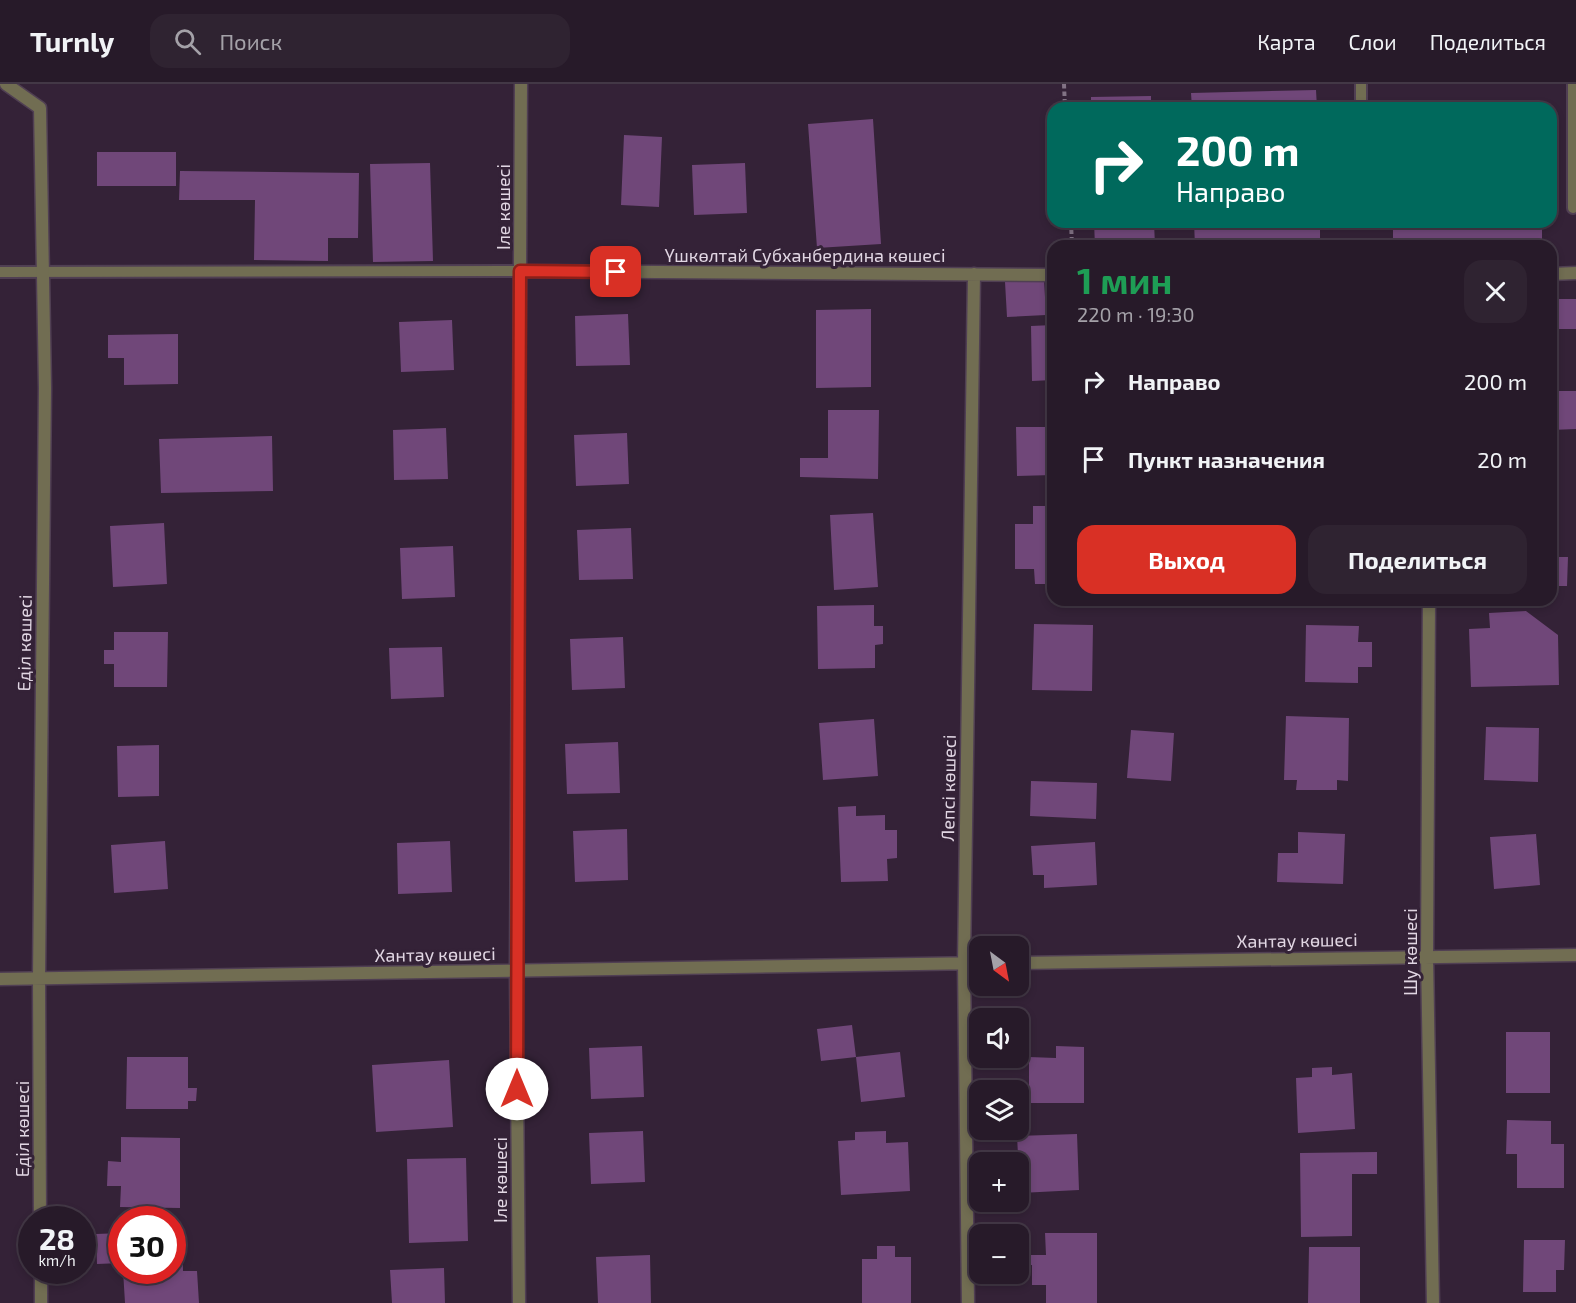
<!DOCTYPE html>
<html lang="ru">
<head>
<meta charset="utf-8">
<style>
  body { margin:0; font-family:"Exo 2",sans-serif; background:#2f2331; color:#f1f3f6; height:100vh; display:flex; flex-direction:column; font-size:22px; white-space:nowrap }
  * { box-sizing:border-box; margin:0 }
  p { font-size:20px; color:#a4a1a8 }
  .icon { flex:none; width:33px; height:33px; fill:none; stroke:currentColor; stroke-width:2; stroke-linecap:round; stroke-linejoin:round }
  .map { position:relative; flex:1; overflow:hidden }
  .sheet { position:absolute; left:1047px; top:156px; width:510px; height:366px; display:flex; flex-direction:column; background:#271a29; border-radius:18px; box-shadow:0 3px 9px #0003,0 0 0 2px #433846 }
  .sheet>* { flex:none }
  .guide { position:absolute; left:1047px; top:18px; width:510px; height:126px; border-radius:18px; box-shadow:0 3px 9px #0003,0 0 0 2px #433846; background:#00695c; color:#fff; overflow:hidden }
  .needle { width:39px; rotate:148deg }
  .controls { position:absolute; left:969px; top:852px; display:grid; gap:12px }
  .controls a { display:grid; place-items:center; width:60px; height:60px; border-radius:12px; background:#271a29; box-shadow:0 3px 9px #0003,0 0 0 2px #433846; font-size:30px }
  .speed { position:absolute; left:18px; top:1122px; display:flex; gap:12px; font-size:30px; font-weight:700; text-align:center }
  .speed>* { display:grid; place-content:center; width:78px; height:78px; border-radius:50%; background:#271a29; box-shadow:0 3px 9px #0003,0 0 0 2px #433846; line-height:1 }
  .speed small { font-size:15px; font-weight:400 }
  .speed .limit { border:9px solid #d22; background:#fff; color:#111 }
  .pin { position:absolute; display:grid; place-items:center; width:51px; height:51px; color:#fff; margin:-26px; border-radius:12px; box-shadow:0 3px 9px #0006 }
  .me { position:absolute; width:66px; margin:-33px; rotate:0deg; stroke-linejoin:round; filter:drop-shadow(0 0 4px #0008) }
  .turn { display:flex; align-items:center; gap:21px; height:126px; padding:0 30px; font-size:27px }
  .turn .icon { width:78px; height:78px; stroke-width:2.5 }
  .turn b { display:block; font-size:42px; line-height:51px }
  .round { display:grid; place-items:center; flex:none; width:63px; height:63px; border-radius:18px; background:#2f2331 }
  .head { display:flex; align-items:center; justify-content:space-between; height:102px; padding:0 30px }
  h1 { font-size:36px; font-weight:700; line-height:45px; color:#1e9e55 }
  .action { display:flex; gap:12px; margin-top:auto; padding:12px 30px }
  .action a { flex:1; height:69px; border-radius:18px; background:#d93025; color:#fff; font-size:24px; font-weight:700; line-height:69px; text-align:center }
  .action a+a { background:#2f2331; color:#f1f3f6 }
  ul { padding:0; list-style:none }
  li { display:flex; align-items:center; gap:18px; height:78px; padding:0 30px }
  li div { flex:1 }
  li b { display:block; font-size:22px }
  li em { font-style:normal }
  header { display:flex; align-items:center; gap:36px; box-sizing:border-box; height:84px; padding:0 30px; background:#271a29; border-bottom:2px solid #433846 }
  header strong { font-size:28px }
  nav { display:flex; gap:33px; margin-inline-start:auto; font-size:21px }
  .search { width:420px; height:54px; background:#2f2331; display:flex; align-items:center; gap:15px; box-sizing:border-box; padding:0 21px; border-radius:18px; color:#a4a1a8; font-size:22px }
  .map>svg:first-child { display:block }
  .building { fill:#704779 }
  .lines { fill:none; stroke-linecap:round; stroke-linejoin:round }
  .service-casing { stroke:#503f53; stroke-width:14 }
  .minor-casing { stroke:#503f53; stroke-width:15 }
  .path { stroke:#827385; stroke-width:4; stroke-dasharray:4.5 3; stroke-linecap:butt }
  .service { stroke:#716d52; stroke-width:10 }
  .minor { stroke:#716d52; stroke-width:12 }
  .route-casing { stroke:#8d1f18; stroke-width:15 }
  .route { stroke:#d93025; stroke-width:10 }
  .labels { text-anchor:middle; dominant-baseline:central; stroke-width:6; stroke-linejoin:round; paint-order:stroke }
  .street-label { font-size:18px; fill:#e1d6e3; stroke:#342237 }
</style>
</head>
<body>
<header>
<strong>Turnly</strong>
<div class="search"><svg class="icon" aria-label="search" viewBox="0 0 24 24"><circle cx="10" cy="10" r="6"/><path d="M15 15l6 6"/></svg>Поиск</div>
<nav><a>Карта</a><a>Слои</a><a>Поделиться</a></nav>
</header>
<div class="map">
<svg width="1576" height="1219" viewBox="0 0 1576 1219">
  <rect width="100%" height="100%" fill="#342237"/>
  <!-- building -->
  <path class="building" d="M 1316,6 L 1317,24 L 1192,24 L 1191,9 Z
    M 1151,12 L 1151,24 L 1091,24 L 1091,13 Z
    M 873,35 L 881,160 L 817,164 L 808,40 Z
    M 624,51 L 662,53 L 659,123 L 621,121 Z
    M 97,68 L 176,68 L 176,102 L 97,102 Z
    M 430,79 L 433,177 L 373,178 L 370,80 Z
    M 745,79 L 747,129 L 694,131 L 692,81 Z
    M 180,87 L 359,89 L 358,154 L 328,154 L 328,177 L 254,176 L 255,116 L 179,116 Z
    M 1094,138 L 1154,138 L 1155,162 L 1095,162 Z
    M 1194,138 L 1320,138 L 1320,162 L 1195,162 Z
    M 1393,138 L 1542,138 L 1542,162 L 1393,162 Z
    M 1044,195 L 1046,231 L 1007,233 L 1005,198 Z
    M 1551,215 L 1576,215 L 1576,245 L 1551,245 Z
    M 871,225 L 871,303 L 816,304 L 816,226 Z
    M 628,230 L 630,281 L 576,282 L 575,232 Z
    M 452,236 L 454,286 L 401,288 L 399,238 Z
    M 1053,241 L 1053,296 L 1032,297 L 1031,242 Z
    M 178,250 L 178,300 L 124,301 L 124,274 L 108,274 L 108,251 Z
    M 1551,307 L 1576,307 L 1576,345 L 1551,346 Z
    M 828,326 L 879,326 L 878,395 L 800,393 L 800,374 L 828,374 Z
    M 1016,343 L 1053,343 L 1053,391 L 1017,392 Z
    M 446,344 L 448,395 L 394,396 L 393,346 Z
    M 627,349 L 629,400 L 576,402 L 574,351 Z
    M 272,352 L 273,407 L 161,409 L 159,355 Z
    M 1033,422 L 1053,422 L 1053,500 L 1035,500 L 1034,485 L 1015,485 L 1015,440 L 1033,440 Z
    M 873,429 L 878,503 L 834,506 L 830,431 Z
    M 164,439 L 167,500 L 113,503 L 110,442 Z
    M 631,444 L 633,495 L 579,496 L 577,446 Z
    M 1551,456 L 1557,456 L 1557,473 L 1568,473 L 1567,502 L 1555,502 L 1555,515 L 1551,515 Z
    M 453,462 L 455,513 L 402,515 L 400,464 Z
    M 874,521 L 874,542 L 883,542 L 883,560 L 875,561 L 875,584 L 818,585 L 817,522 Z
    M 1526,527 L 1558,551 L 1559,601 L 1471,603 L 1469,545 L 1490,544 L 1489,529 Z
    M 1034,540 L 1093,541 L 1092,607 L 1032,606 Z
    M 1306,541 L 1359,542 L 1358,558 L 1372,558 L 1372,583 L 1358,583 L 1358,599 L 1305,598 Z
    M 114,548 L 168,548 L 167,603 L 114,603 L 114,580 L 104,580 L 104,566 L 114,566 Z
    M 623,553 L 625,604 L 572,606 L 570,555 Z
    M 442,563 L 444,613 L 391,615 L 389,564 Z
    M 1286,632 L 1349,634 L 1348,697 L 1337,696 L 1337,706 L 1296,706 L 1297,696 L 1284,696 Z
    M 874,635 L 878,692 L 823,696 L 819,639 Z
    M 1486,643 L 1539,644 L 1538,698 L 1484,696 Z
    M 1131,646 L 1174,649 L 1171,697 L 1127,694 Z
    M 618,658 L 620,709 L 567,710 L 565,660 Z
    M 159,661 L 159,712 L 118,713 L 117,662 Z
    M 1031,697 L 1097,699 L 1096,735 L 1030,732 Z
    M 856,722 L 856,732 L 885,731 L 885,746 L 897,746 L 897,774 L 887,775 L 888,797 L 841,798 L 838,723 Z
    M 627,745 L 628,796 L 575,798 L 573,747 Z
    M 1298,748 L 1345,750 L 1343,800 L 1277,798 L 1278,769 L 1298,769 Z
    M 1536,750 L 1540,801 L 1494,805 L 1490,753 Z
    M 165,757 L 168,805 L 114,809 L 111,761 Z
    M 450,757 L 452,808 L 398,810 L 397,759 Z
    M 1095,758 L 1097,801 L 1044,804 L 1044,791 L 1033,791 L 1031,762 Z
    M 852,941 L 856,973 L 821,977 L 817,945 Z
    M 1506,948 L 1550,948 L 1550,1009 L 1506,1009 Z
    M 642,962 L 644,1013 L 591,1015 L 589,964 Z
    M 1056,962 L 1084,963 L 1084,1019 L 1029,1019 L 1029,973 L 1056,974 Z
    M 900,968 L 905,1013 L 861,1018 L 856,973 Z
    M 127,973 L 188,973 L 188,1004 L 197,1004 L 196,1017 L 188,1017 L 188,1025 L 126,1025 Z
    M 449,976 L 453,1043 L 376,1048 L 372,981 Z
    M 1332,983 L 1332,991 L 1352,989 L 1355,1045 L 1298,1049 L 1296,994 L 1312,993 L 1312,984 Z
    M 1507,1036 L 1551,1037 L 1551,1060 L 1564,1060 L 1564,1104 L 1517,1104 L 1517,1070 L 1506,1070 Z
    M 643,1047 L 645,1098 L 591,1100 L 589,1049 Z
    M 886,1047 L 886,1059 L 908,1058 L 910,1107 L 841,1111 L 838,1057 L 855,1056 L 855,1048 Z
    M 1077,1050 L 1079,1106 L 1020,1109 L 1017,1052 Z
    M 121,1053 L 180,1054 L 180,1124 L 120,1123 L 121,1102 L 107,1102 L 108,1077 L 121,1078 Z
    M 1377,1068 L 1377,1090 L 1352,1090 L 1352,1152 L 1301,1153 L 1300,1069 Z
    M 466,1074 L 468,1157 L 409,1159 L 407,1075 Z
    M 172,1147 L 182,1147 L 183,1187 L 197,1187 L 199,1219 L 125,1219 L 123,1186 L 172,1186 Z
    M 122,1149 L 122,1179 L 97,1180 L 96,1150 Z
    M 1045,1149 L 1097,1149 L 1097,1219 L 1046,1219 L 1046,1201 L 1032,1201 L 1032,1181 L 1018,1182 L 1018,1171 L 1046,1171 Z
    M 1524,1156 L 1565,1156 L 1564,1186 L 1556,1186 L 1556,1208 L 1523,1208 Z
    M 877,1162 L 895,1162 L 895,1173 L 911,1173 L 911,1219 L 862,1219 L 862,1175 L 877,1175 Z
    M 1309,1163 L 1360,1163 L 1360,1219 L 1308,1219 Z
    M 650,1171 L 651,1219 L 598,1219 L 596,1173 Z
    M 444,1184 L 445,1219 L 392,1219 L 390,1186 Z"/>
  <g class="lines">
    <defs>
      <path id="service" d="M 1361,24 L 1361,0
        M 1573,124 L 1573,0
        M 0,188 L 520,187"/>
      <path id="minor" d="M 6,0 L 40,24 L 45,304 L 39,894 L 40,1136
        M 520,187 L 1053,191
        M 1551,190 L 1576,189
        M 1429,516 L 1427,872 L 1433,1219
        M 1018,879 L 1576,871
        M 0,895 L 980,879
        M 41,1186 L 41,1219
        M 519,1219 L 516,887 L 521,0
        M 968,1219 L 964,880 L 974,190"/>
    </defs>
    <!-- service casing -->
    <use href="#service" class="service-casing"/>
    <!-- minor casing -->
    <use href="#minor" class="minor-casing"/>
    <!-- path -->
    <path class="path" d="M 1064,0 L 1065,24
      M 1071,138 L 1072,162"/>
    <!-- service -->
    <use href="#service" class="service"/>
    <!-- minor -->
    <use href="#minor" class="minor"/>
  </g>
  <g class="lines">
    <defs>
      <path id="route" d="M 517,1005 L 520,187 L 616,188"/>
    </defs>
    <!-- route casing -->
    <use href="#route" class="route-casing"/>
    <!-- route -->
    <use href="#route" class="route"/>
  </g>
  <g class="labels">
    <!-- street labels -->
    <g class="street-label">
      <text transform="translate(503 123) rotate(-90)">Іле көшесі</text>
      <text x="805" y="171">Үшкөлтай Субханбердина көшесі</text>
      <text transform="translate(24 559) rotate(-89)">Еділ көшесі</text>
      <text transform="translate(948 704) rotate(-89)">Лепсі көшесі</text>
      <text transform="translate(1297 856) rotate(-1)">Хантау көшесі</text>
      <text transform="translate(1410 868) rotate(-90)">Шу көшесі</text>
      <text transform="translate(435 870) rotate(-1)">Хантау көшесі</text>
      <text transform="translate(22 1045) rotate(-90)">Еділ көшесі</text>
      <text transform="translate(500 1096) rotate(-90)">Іле көшесі</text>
    </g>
  </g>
</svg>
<div class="controls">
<a><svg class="needle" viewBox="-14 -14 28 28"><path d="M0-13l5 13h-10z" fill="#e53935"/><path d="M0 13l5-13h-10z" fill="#a4a1a8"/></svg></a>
<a><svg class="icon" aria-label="sound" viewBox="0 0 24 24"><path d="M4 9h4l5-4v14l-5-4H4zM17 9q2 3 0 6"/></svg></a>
<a><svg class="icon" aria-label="layers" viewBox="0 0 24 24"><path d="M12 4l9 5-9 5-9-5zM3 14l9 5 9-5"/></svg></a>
<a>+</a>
<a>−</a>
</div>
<div class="speed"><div>28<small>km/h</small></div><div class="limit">30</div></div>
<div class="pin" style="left:616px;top:188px;background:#d93025"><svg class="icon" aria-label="arrive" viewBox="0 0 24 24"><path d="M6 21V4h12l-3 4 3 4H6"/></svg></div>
<svg class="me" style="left:517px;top:1005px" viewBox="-20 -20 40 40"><circle r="19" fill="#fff"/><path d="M0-13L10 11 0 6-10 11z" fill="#d93025"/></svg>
<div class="guide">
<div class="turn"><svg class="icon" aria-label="right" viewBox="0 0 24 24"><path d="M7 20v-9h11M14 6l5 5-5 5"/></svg><div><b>200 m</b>Направо</div></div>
</div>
<section class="sheet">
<div class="head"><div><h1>1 мин</h1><p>220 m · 19:30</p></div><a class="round"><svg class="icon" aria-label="close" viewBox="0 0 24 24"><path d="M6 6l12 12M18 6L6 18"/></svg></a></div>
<ul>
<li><svg class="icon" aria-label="right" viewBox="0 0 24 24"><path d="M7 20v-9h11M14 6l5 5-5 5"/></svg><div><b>Направо</b></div><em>200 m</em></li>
<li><svg class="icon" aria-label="arrive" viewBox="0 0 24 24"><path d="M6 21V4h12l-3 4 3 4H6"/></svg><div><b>Пункт назначения</b></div><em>20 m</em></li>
</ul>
<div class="action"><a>Выход</a><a>Поделиться</a></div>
</section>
</div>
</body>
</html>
